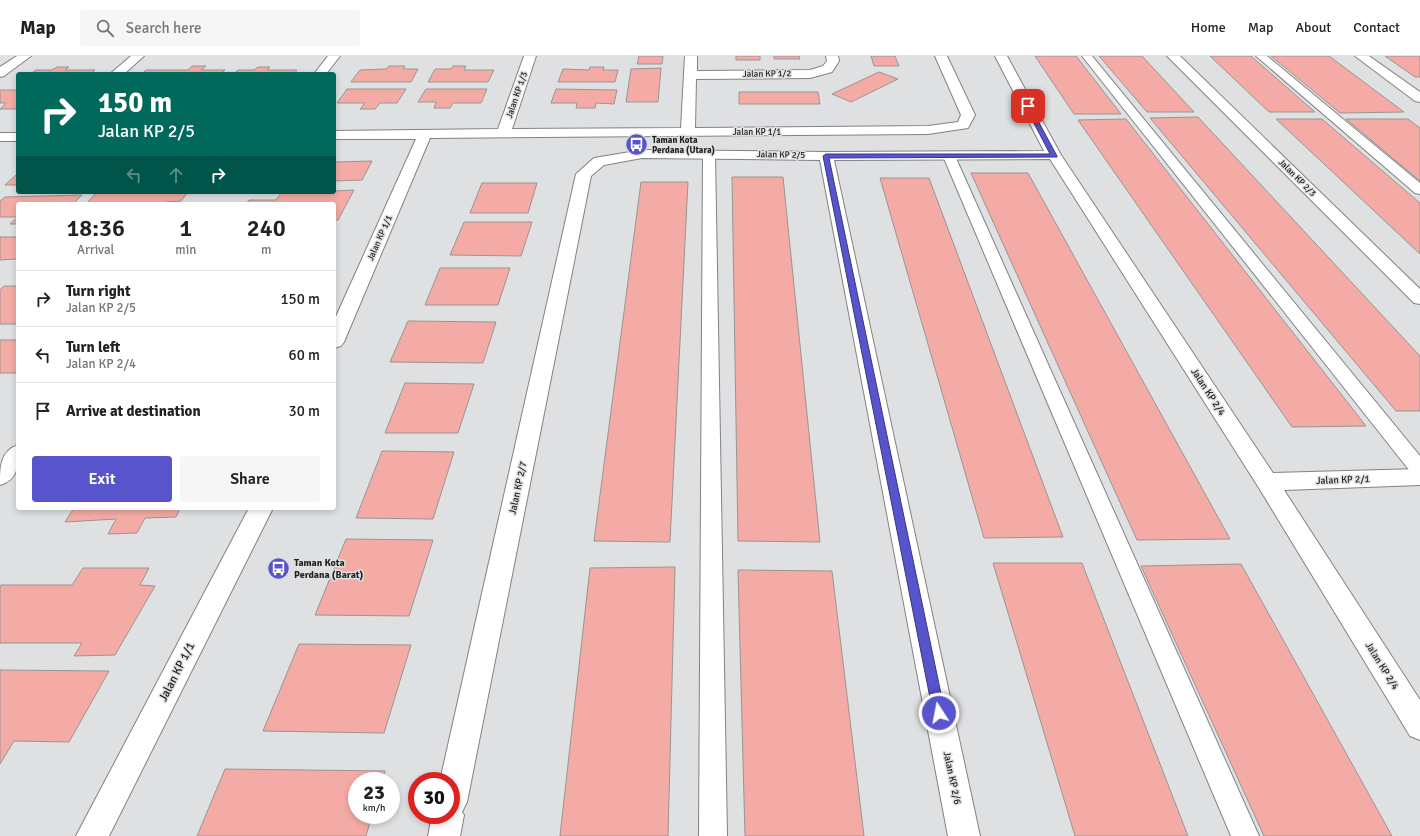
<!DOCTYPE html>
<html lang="en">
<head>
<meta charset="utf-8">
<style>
  body { margin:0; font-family:Signika,sans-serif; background:#f6f6f6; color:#222; height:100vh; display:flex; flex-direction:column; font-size:15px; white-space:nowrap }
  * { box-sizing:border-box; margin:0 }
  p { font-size:13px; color:#767676 }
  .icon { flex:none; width:22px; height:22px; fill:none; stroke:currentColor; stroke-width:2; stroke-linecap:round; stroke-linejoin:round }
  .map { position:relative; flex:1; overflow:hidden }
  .sheet { position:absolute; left:16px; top:146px; width:320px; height:308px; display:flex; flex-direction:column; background:#fff; border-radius:4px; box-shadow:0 2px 6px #0003 }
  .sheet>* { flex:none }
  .guide { position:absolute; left:16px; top:16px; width:320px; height:122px; border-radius:4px; box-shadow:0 2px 6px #0003; background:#00695c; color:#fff; overflow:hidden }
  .speed { position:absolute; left:348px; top:716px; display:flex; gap:8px; font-size:20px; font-weight:700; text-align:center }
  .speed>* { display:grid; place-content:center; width:52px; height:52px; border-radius:50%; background:#fff; box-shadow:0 2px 6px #0003; line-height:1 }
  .speed small { font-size:10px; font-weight:400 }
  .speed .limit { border:6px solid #d22; background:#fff; color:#111 }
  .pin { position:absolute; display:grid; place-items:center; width:34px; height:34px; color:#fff; margin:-17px; border-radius:8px; box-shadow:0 2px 6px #0006 }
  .me { position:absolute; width:44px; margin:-22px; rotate:349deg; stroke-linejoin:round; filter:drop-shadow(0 0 3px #0008) }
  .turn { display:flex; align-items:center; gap:14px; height:84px; padding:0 16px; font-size:18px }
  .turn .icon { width:52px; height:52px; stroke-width:2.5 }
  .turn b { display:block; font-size:28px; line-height:34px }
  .lanes { display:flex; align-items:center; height:38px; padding:0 16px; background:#0003; justify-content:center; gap:20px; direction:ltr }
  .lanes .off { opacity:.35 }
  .eta { display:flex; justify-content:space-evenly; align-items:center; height:68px; text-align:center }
  .eta b { font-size:24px; font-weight:600; line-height:28px }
  .cta { display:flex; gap:8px; margin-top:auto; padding:8px 16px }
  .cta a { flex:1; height:46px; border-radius:4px; background:#5854cb; color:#fff; font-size:16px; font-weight:600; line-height:46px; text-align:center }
  .cta a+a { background:#f6f6f6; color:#222 }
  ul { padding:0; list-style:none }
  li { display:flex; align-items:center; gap:12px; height:56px; padding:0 16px; border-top:1px solid #e0e0e0 }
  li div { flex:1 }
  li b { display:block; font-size:15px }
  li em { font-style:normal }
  header { display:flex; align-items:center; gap:24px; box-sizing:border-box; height:56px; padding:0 20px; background:#fff; border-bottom:1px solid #e0e0e0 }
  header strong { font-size:19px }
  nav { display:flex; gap:22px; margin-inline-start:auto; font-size:14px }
  .search { width:280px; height:36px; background:#f6f6f6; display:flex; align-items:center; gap:10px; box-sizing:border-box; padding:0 14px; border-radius:4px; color:#767676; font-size:15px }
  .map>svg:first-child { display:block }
  .building { fill:#f4aba5; stroke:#989594 }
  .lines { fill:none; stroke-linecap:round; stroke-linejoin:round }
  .lane-casing { stroke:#818284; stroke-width:2 }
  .street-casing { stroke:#818284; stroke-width:2 }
  .lane { fill:#fff; fill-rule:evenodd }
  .street { fill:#fff; fill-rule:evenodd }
  .route { fill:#5854cb; stroke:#393784 }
  .labels { text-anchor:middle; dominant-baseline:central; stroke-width:3; stroke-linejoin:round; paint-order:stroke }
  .far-street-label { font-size:9px; fill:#222223; stroke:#dfe0e2 }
  .far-poi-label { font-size:9px; font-weight:bold; fill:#222223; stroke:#dfe0e2; text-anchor:start }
  .street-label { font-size:10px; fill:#222223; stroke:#dfe0e2 }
  .poi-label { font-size:10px; font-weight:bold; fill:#222223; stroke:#dfe0e2; text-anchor:start }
  .near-street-label { font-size:12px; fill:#222223; stroke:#dfe0e2 }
</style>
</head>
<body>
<header>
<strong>Map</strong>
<div class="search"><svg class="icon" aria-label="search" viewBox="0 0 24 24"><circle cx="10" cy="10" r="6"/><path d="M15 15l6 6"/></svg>Search here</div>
<nav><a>Home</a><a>Map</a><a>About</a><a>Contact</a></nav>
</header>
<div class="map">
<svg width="1420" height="780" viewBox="0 0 1420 780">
  <rect width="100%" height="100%" fill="#dfe0e2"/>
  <!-- building -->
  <path class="building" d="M 639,0 L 663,0 L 662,8 L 637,8 Z
    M 736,0 L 760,0 L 760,4 L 736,4 Z
    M 774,0 L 799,0 L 800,3 L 774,3 Z
    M 871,0 L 895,0 L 899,10 L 874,10 Z
    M 1035,0 L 1076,0 L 1121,58 L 1074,58 Z
    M 1099,0 L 1142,0 L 1194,56 L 1147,56 Z
    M 1210,0 L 1251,0 L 1315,56 L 1269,56 Z
    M 1271,0 L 1329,0 L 1404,56 L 1340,57 Z
    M 1385,0 L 1420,0 L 1420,21 L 1415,21 Z
    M 192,10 L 206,10 L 201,14 L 225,14 L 221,18 L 142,18 L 146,14 L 188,14 Z
    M 389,10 L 405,10 L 403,13 L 418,13 L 411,26 L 351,26 L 360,14 L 386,13 Z
    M 453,10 L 466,10 L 464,14 L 494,14 L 488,26 L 428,26 L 435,13 L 451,13 Z
    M 57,11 L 69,11 L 65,14 L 95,14 L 90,18 L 30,18 L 36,14 L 52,14 Z
    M 258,11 L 270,11 L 267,14 L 297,14 L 294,18 L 234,18 L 238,14 L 254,14 Z
    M 590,11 L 604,11 L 603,14 L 618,14 L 615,26 L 558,26 L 563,13 L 589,14 Z
    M 661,12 L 658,46 L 626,46 L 631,13 Z
    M 879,16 L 898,23 L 851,46 L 832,38 Z
    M 347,33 L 406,33 L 397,47 L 380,47 L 375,53 L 360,53 L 365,47 L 337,47 Z
    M 426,33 L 487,33 L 481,47 L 453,47 L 450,52 L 434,52 L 436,46 L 418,46 Z
    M 556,33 L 617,34 L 614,48 L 596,47 L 595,52 L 576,52 L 577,47 L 551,47 Z
    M 0,34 L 18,34 L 18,53 L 0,53 L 6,47 L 0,47 Z
    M 739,36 L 818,36 L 820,48 L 739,48 Z
    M 1198,61 L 1420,300 L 1420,355 L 1396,355 L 1150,62 Z
    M 1126,63 L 1366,370 L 1292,371 L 1078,64 Z
    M 1276,63 L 1322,63 L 1420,147 L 1420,198 Z
    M 1346,63 L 1408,63 L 1420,72 L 1420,125 Z
    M 372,105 L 362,124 L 334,125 L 334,106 Z
    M 971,117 L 1028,117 L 1230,483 L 1137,484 Z
    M 16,119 L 18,119 L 18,129 L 5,129 Z
    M 732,121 L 783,121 L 820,486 L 738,485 Z
    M 880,122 L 929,122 L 1063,481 L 984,482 Z
    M 641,126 L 688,126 L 670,486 L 594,485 Z
    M 482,127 L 537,127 L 528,157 L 470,157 Z
    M 354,134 L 338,164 L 334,164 L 334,148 L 246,148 L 249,144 L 276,144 L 282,136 L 334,136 L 334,135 Z
    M 97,136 L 188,136 L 181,145 L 166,146 L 165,148 L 86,148 Z
    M 82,139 L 73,148 L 18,148 L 18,168 L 10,168 L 18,161 L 0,161 L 0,145 L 5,141 Z
    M 464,166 L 532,166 L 521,200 L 450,199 Z
    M 0,181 L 18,181 L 18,202 L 17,203 L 0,204 Z
    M 440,212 L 510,212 L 498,249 L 425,249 Z
    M 4,230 L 18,230 L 18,268 L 0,268 L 0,234 Z
    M 408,265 L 496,266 L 483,307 L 390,306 Z
    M 0,284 L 18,284 L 18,317 L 0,317 Z
    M 405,327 L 474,328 L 458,377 L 385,377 Z
    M 382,395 L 454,396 L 433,463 L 356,462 Z
    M 74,452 L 180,452 L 176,461 L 145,462 L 137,477 L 108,478 L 116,463 L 65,466 Z
    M 346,483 L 433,484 L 409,560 L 315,559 Z
    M 993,507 L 1082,507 L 1188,780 L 1075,780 Z
    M 1241,508 L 1392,780 L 1264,780 L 1141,510 Z
    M 675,511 L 668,780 L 560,780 L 590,512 Z
    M 83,512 L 149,512 L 140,529 L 155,530 L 115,599 L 74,600 L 82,587 L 0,587 L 0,531 L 1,529 L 72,529 Z
    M 738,514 L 832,515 L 864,780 L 745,780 Z
    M 299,588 L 411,589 L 384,677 L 263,675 Z
    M 0,614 L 109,615 L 69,686 L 14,685 L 0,708 Z
    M 225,713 L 385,715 L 382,725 L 357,725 L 357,759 L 372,759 L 366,780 L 197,780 Z"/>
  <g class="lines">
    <defs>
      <path id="lane" d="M 1082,0 L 1092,0 L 1420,400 L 1420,421 L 1413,419 Z
        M 1256,0 L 1267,0 L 1420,127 L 1420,138 L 1415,137 Z
        M 709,95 L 713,96 L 715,99 L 727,780 L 699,780 L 703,99 L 705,96 Z
        M 949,96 L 953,97 L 955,100 L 1259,780 L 1231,780 L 943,100 L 945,97 Z"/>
      <path id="street" d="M 17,0 L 31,0 L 4,20 L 0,21 L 0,11 Z
        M 131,0 L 144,0 L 124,18 L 110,18 Z
        M 328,0 L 340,0 L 326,18 L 314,18 Z
        M 524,0 L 536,0 L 512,73 L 681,72 L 685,0 L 697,0 L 697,15 L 810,14 L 823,10 L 827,5 L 826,0 L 838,0 L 839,5 L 832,16 L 810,22 L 696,23 L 695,72 L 928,70 L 958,66 L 961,59 L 935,0 L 947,0 L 975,59 L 968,72 L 928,78 L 430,82 L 344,286 L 341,290 L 334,292 L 334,265 L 416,83 L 334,83 L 334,75 L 498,73 Z
        M 995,0 L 1007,0 L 1061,99 L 1273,417 L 1420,413 L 1420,429 L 1284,434 L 1420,644 L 1420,684 L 1410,680 L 1259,432 L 1050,103 L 834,104 L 980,780 L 948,780 L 820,104 L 642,102 L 604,109 L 591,120 L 467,746 L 462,756 L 464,759 L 460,780 L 428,780 L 432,759 L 451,759 L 451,725 L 440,725 L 576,118 L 594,102 L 642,94 L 826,96 L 1044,95 Z
        M 1167,0 L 1180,0 L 1420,233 L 1420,248 L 1414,247 Z
        M 1355,0 L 1369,0 L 1420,36 L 1420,46 L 1415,45 Z
        M 0,77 L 18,77 L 18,85 L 0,85 Z
        M 18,389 C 18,407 20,423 0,429 C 0,412 0,395 18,389 Z
        M 249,452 L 273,452 L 109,780 L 76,780 Z"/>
    </defs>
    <!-- lane casing -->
    <use href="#lane" class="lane-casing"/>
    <!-- street casing -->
    <use href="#street" class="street-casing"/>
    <!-- lane -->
    <use href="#lane" class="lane"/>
    <!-- street -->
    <use href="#street" class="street"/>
  </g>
  <!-- route -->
  <path class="route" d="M 1026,49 L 1030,50 L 1057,100 L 1057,101 L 829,102 L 945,657 L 943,661 L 939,663 L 934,661 L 933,657 L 823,100 L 826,98 L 1050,98 L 1025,50 Z"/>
  <!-- icons -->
  <defs>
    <symbol id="bus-disc" viewBox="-11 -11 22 22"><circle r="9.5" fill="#5854cb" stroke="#dfe0e2"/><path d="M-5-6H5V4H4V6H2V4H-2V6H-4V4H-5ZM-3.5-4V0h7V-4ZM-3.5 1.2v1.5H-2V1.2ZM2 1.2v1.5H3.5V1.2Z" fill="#fff"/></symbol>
  </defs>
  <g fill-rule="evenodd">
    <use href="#bus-disc" x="624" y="76" width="25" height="25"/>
    <use href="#bus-disc" x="266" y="500" width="25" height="25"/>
  </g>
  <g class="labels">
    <!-- far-street labels -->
    <g class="far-street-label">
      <text transform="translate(767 18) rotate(-1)">Jalan KP 1/2</text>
      <text transform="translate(517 39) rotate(-71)">Jalan KP 1/3</text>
      <text x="757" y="76">Jalan KP 1/1</text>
      <text transform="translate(781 99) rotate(1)">Jalan KP 2/5</text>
      <text transform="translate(1297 122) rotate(45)">Jalan KP 2/3</text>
      <text transform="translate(380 182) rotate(-66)">Jalan KP 1/1</text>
    </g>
    <!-- far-poi labels -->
    <g class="far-poi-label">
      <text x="652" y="84">Taman Kota<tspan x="652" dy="10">Perdana (Utara)</tspan></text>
    </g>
    <!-- street labels -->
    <g class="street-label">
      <text transform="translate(1208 336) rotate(57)">Jalan KP 2/4</text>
      <text transform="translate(1343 424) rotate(-2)">Jalan KP 2/1</text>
      <text transform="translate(518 432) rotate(-78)">Jalan KP 2/7</text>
      <text transform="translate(1382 610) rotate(58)">Jalan KP 2/4</text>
      <text transform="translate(952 722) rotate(78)">Jalan KP 2/6</text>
    </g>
    <!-- poi labels -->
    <g class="poi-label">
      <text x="294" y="507">Taman Kota<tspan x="294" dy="12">Perdana (Barat)</tspan></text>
    </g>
    <!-- near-street labels -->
    <g class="near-street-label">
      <text transform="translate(177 616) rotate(-63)">Jalan KP 1/1</text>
    </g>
  </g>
</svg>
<div class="speed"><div>23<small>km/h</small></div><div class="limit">30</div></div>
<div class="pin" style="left:1028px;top:50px;background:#d93025"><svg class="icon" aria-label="arrive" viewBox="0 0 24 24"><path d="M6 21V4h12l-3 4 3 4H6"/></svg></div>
<svg class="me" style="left:939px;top:657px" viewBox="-20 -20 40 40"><circle r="17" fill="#5854cb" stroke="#fff" stroke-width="3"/><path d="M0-11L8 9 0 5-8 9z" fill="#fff"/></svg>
<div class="guide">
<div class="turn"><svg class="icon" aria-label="right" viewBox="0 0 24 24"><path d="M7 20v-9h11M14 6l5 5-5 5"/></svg><div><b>150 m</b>Jalan KP 2/5</div></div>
<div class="lanes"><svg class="icon off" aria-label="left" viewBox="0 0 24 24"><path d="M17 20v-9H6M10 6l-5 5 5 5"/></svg><svg class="icon off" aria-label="ahead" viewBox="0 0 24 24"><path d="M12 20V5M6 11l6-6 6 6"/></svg><svg class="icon" aria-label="right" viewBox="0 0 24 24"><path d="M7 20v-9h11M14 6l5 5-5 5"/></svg></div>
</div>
<section class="sheet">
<div class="eta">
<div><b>18:36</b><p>Arrival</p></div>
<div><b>1</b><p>min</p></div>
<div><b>240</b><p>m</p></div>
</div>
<ul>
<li><svg class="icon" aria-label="right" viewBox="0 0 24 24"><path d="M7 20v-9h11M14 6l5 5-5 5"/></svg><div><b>Turn right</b><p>Jalan KP 2/5</p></div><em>150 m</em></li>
<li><svg class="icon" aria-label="left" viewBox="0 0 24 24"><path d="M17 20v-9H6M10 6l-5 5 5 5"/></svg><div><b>Turn left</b><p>Jalan KP 2/4</p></div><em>60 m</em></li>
<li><svg class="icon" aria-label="arrive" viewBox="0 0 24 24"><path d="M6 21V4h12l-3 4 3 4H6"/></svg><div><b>Arrive at destination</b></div><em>30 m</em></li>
</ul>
<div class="cta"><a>Exit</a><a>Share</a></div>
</section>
</div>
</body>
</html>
